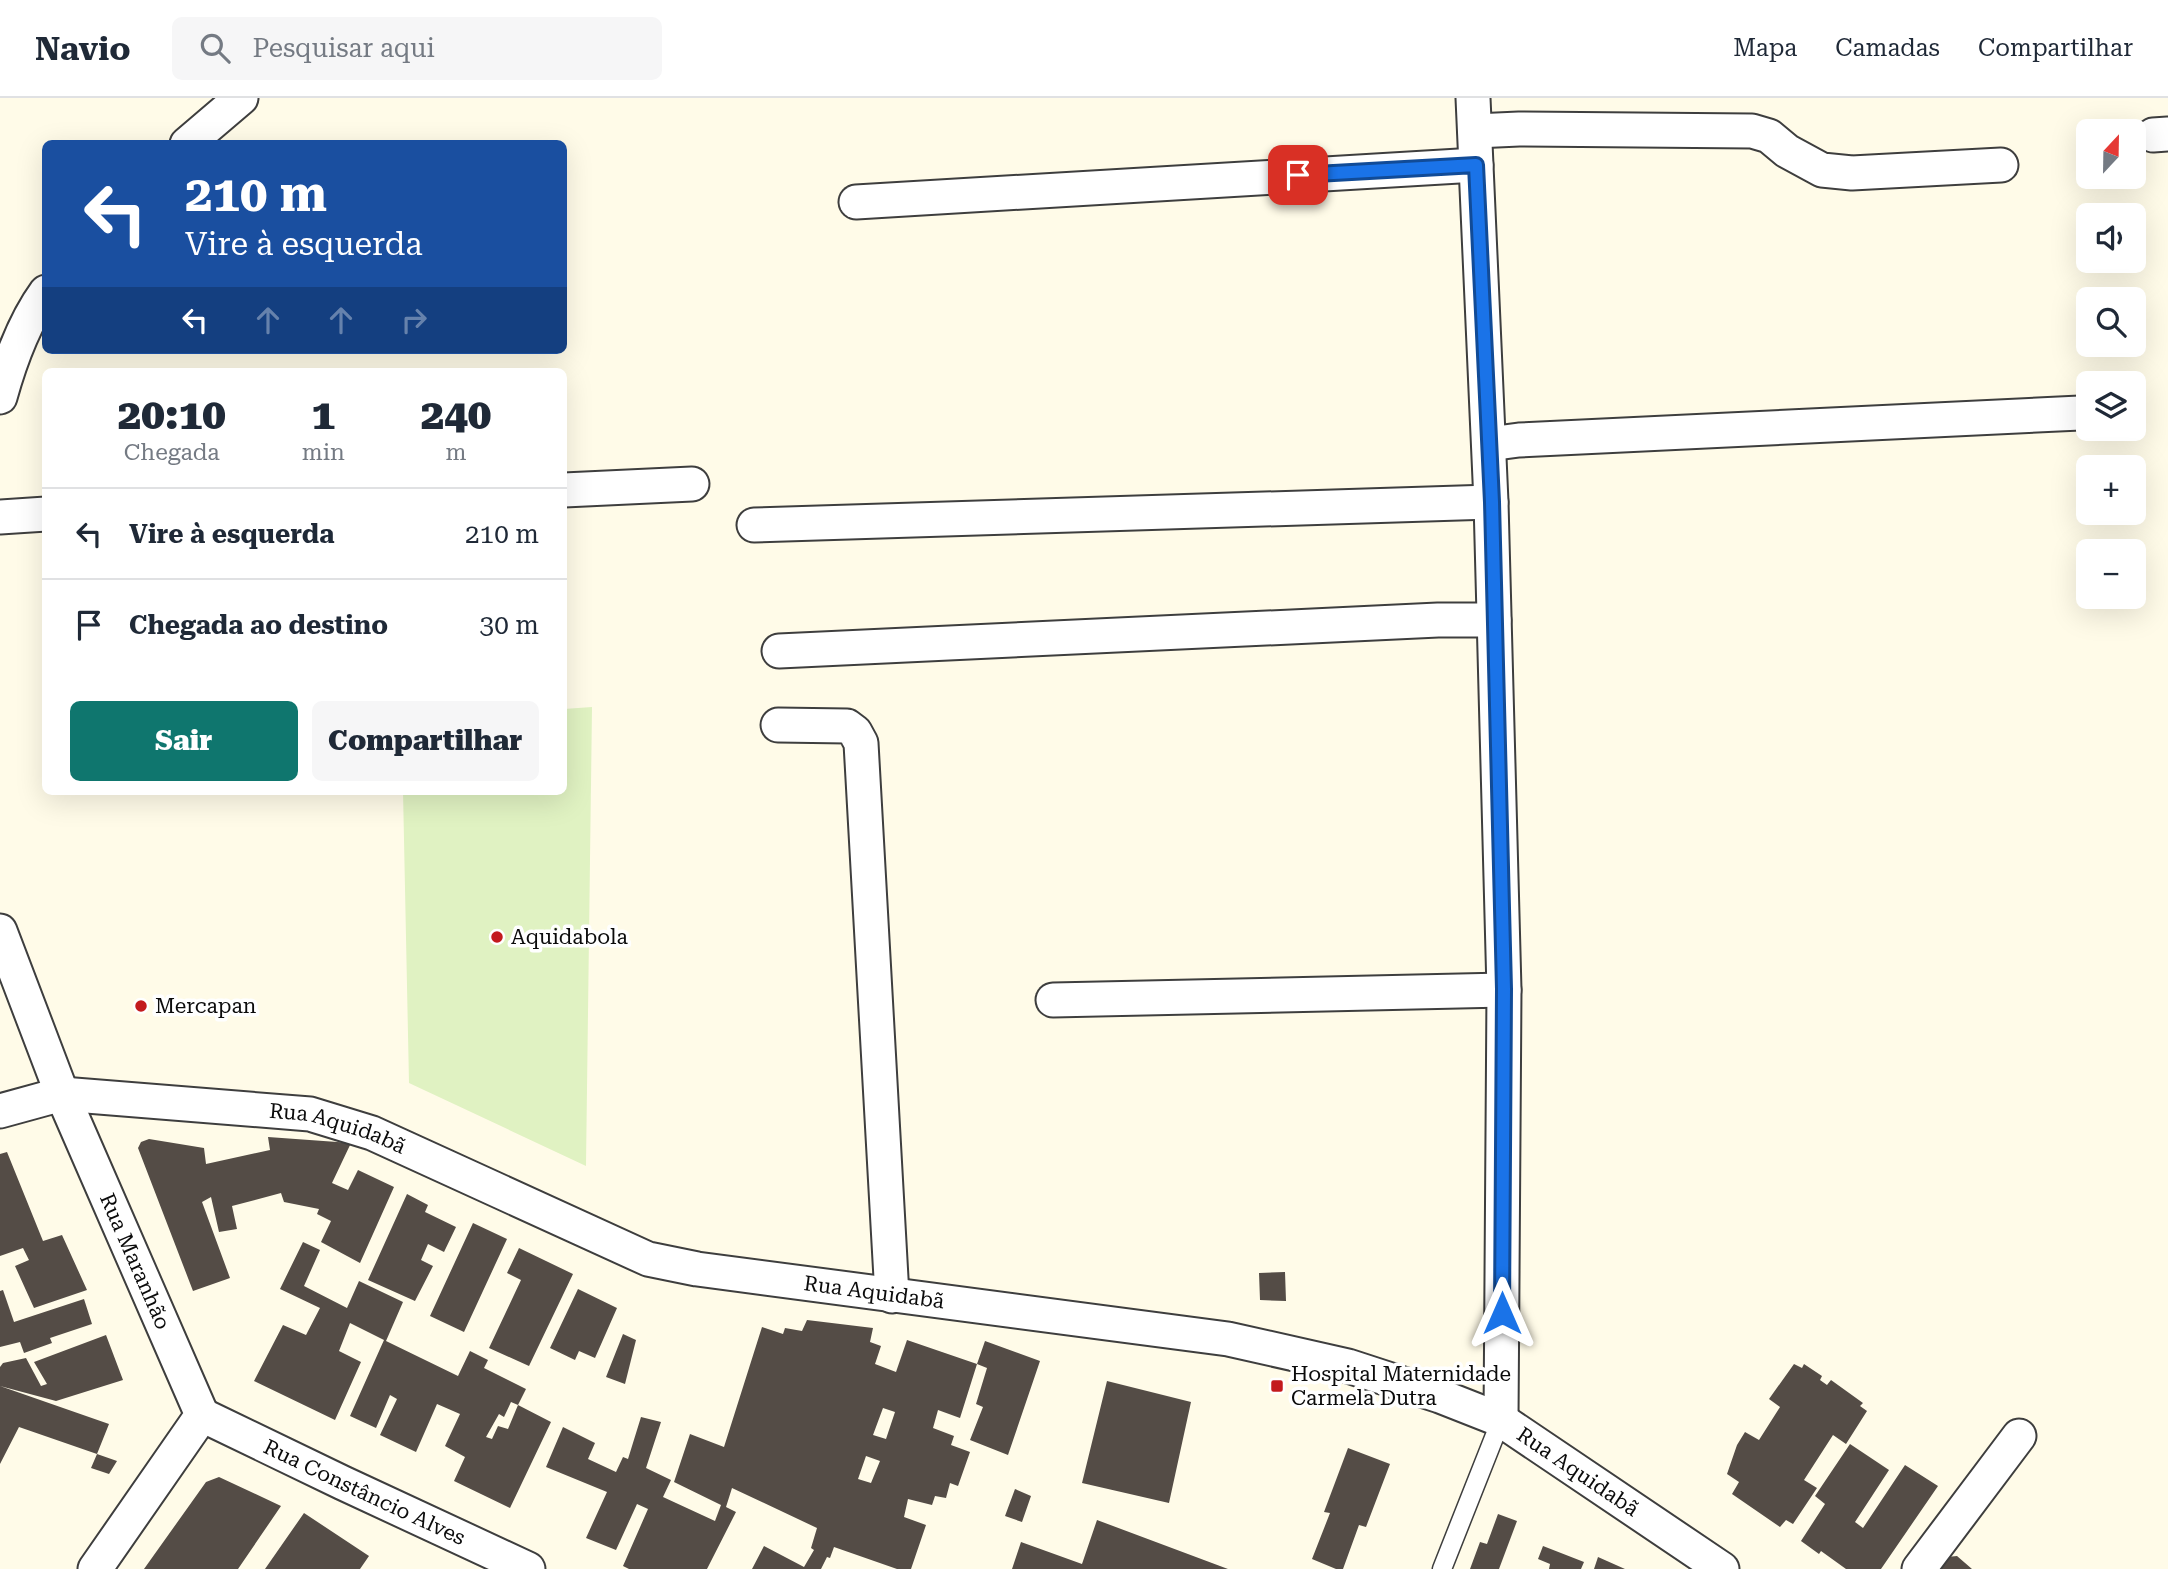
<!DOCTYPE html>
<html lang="pt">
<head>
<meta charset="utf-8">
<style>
  body { margin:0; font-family:"Roboto Serif",serif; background:#f6f6f7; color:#1f2937; height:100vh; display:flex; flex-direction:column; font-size:26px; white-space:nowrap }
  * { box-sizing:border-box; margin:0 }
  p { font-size:23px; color:#747a83 }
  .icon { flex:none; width:38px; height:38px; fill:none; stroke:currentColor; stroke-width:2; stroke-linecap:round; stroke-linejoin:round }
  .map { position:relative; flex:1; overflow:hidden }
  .sheet { position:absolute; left:42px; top:270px; width:525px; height:427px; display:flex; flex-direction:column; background:#fff; border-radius:10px; box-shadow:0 7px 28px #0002 }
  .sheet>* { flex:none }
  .top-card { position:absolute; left:42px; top:42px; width:525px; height:214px; border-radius:10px; box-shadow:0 7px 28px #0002; background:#1a4fa0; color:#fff; overflow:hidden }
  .needle { width:46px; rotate:22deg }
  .buttons { position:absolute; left:2076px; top:21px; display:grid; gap:14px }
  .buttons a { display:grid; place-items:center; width:70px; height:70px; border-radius:10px; background:#fff; box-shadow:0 7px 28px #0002; font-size:35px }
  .pin { position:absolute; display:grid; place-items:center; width:60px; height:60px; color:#fff; margin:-30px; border-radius:14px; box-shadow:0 4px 10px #0006 }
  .me { position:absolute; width:77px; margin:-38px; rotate:0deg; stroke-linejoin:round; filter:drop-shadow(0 0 5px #0008) }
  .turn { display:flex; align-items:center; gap:24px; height:147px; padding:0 28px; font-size:32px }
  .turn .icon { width:91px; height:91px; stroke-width:2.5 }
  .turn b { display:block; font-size:49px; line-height:60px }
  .lanes { display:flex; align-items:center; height:66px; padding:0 28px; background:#0003; justify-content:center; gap:35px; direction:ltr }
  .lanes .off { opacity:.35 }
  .eta { display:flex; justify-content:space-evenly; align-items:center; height:119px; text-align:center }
  .eta b { font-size:42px; font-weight:800; line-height:49px }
  .cta { display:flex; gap:14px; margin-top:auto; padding:14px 28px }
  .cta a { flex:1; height:80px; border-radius:10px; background:#0f766e; color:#fff; font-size:28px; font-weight:800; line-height:80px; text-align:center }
  .cta a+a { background:#f6f6f7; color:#1f2937 }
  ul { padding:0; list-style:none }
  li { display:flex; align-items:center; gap:21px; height:91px; padding:0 28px; border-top:2px solid #e0e1e3 }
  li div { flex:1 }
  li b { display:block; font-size:26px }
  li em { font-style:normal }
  header { display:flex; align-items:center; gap:42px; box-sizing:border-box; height:98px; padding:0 35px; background:#fff; border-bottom:2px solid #e0e1e3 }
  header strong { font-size:33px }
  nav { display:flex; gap:38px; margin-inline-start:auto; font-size:24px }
  .search { width:490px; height:63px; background:#f6f6f7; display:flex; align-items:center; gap:18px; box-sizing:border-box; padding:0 24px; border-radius:10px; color:#747a83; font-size:26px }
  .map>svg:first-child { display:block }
  .pitch { fill:#e0f2c2 }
  .building { fill:#544c46; fill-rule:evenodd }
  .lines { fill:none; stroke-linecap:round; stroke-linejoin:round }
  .lane-casing { stroke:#3e3e3e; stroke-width:21 }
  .street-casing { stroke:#3e3e3e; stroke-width:37 }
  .lane { stroke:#fff; stroke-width:18 }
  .street { stroke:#fff; stroke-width:33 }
  .route-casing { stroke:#114b97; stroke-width:18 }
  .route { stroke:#1a73e8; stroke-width:12 }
  .poi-dot { fill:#c31a1d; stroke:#fff; stroke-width:2.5 }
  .labels { text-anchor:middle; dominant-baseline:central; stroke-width:7; stroke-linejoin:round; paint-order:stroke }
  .poi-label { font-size:21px; fill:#0b0b0b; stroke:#fff; text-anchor:start }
  .street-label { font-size:21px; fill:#0b0b0b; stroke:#fff }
</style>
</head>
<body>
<header>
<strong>Navio</strong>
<div class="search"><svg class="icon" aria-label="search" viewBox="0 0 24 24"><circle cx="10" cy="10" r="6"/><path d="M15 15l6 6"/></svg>Pesquisar aqui</div>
<nav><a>Mapa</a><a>Camadas</a><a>Compartilhar</a></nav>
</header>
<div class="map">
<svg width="2168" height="1471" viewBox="0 0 2168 1471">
  <rect width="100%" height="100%" fill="#fffbe8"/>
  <!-- pitch -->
  <path class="pitch" d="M 592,609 L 586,1068 L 409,985 L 403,693 L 564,693 L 564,611 Z"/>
  <!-- building -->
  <path class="building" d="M 268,1039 L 351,1045 L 332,1085 L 348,1092 L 358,1072 L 394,1089 L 360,1165 L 321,1144 L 331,1123 L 317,1116 L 319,1111 L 284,1104 L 281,1095 L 232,1108 L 237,1131 L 219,1134 L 211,1099 L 202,1104 L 230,1180 L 193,1193 L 138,1050 L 141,1044 L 149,1041 L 204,1050 L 206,1066 L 270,1052 Z
    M 7,1054 L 43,1143 L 62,1137 L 87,1192 L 34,1210 L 15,1168 L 29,1162 L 23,1150 L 0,1158 L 0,1056 Z
    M 407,1096 L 428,1107 L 425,1114 L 456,1129 L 444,1154 L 428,1146 L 421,1162 L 433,1168 L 415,1203 L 368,1182 Z
    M 473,1125 L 507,1141 L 464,1234 L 430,1218 Z
    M 303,1144 L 320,1152 L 304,1188 L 347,1210 L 359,1183 L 403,1204 L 386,1243 L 458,1278 L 470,1253 L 488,1262 L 484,1270 L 526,1291 L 518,1307 L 511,1304 L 504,1319 L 499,1316 L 486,1339 L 492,1341 L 498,1328 L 508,1331 L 518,1307 L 551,1324 L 510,1410 L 454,1383 L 465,1359 L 445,1348 L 460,1316 L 437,1306 L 416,1354 L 380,1337 L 397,1301 L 390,1297 L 376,1330 L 350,1318 L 384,1242 L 350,1225 L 339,1253 L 361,1264 L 335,1322 L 254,1283 L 283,1227 L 306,1237 L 320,1210 L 280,1191 Z
    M 519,1150 L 573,1176 L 529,1268 L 489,1250 L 521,1182 L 507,1175 Z
    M 1285,1174 L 1286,1203 L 1260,1202 L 1259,1175 Z
    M 578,1191 L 617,1210 L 595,1260 L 579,1253 L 575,1262 L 550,1250 Z
    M 3,1192 L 14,1224 L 84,1201 L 92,1226 L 50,1240 L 52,1245 L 24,1255 L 20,1244 L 0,1249 L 0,1193 Z
    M 807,1222 L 873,1230 L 870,1244 L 881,1248 L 875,1266 L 896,1274 L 907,1242 L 977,1266 L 985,1243 L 1040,1263 L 1008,1357 L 970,1342 L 983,1309 L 976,1306 L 987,1270 L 977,1266 L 960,1320 L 938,1312 L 933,1330 L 954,1338 L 951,1347 L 970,1354 L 958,1388 L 950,1385 L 946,1400 L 935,1398 L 932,1407 L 908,1401 L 904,1419 L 926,1427 L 911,1471 L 897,1471 L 834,1449 L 830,1460 L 827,1459 L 821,1471 L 752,1471 L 764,1448 L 804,1469 L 814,1452 L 811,1450 L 817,1430 L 732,1390 L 726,1409 L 736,1414 L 707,1471 L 629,1471 L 623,1468 L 648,1411 L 637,1406 L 616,1452 L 586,1440 L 607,1394 L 546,1369 L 563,1329 L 595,1345 L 588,1361 L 616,1374 L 623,1359 L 628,1361 L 641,1319 L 661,1324 L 646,1370 L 671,1382 L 663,1399 L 715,1423 L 721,1407 L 674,1384 L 690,1336 L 724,1349 L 762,1229 L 783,1236 L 785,1230 L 802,1233 ZM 883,1310 L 895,1314 L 886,1341 L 873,1337 ZM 866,1358 L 880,1363 L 871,1385 L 858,1381 Z
    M 623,1236 L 636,1242 L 625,1286 L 606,1279 Z
    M 106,1237 L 123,1282 L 56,1303 L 0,1288 L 0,1269 L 3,1265 L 26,1260 L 41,1288 L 47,1286 L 34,1264 Z
    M 1794,1266 L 1802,1270 L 1804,1266 L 1822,1278 L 1820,1282 L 1827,1287 L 1831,1282 L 1863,1305 L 1860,1308 L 1867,1313 L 1846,1346 L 1833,1337 L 1804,1382 L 1817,1390 L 1793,1426 L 1786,1422 L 1780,1429 L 1732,1396 L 1739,1384 L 1727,1376 L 1737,1347 L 1745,1334 L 1759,1342 L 1780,1309 L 1769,1301 Z
    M 1107,1283 L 1191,1304 L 1169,1405 L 1082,1385 Z
    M 0,1288 L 109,1326 L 97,1356 L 19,1329 L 0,1366 Z
    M 1850,1346 L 1889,1372 L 1855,1424 L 1863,1430 L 1905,1367 L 1938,1388 L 1881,1471 L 1846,1471 L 1821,1453 L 1819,1456 L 1801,1443 L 1825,1406 L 1815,1398 Z
    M 1348,1350 L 1390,1366 L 1366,1429 L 1359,1427 L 1343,1471 L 1336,1471 L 1312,1461 L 1330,1415 L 1324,1414 Z
    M 97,1356 L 117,1363 L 109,1376 L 91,1370 Z
    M 219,1379 L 281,1408 L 238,1471 L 144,1471 L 206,1384 Z
    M 1015,1391 L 1031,1398 L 1022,1424 L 1005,1418 Z
    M 304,1415 L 369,1458 L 360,1471 L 265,1471 Z
    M 1498,1416 L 1517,1423 L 1499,1471 L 1470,1471 L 1480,1444 L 1487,1446 Z
    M 1097,1422 L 1228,1471 L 1012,1471 L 1021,1444 L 1082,1466 Z
    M 1543,1448 L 1584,1464 L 1581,1471 L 1549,1471 L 1550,1466 L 1538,1461 Z
    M 1957,1458 L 1972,1471 L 1940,1471 L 1947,1459 Z
    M 1598,1459 L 1625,1471 L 1594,1471 Z"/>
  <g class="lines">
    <defs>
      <path id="lane" d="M 1442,1471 L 1501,1322"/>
      <g id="street">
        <path d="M 1473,0 L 1491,404 L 1504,892 L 1501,1322"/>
        <path d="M 1475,33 L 1519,31 L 1752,33 L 1769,38 L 1787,53 L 1822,72 L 1852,75 L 2001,67"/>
        <path d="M 2153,37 L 2168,36"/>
        <path d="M 187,46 L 241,0"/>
        <path d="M 856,104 L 1476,67"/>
        <path d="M 0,299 C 10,263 24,224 46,194"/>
        <path d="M 1489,346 L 1519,342 L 2080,315"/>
        <path d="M 564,392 L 692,386"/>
        <path d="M 0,419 L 46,416"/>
        <path d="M 754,427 L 1491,404"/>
        <path d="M 779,553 L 1438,522 L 1494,522"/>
        <path d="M 778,627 L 847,628 L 855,634 L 861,645 L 892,1198"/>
        <path id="s1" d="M 0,833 L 62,996 L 202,1317 L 95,1471"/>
        <path d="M 1053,902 L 1504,892"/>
        <path id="s2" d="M 0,1013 L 62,996 L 310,1016 L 372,1035 L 648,1161 L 697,1171 L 1228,1241 L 1348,1268 L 1440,1298 L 1501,1322 L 1722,1471"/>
        <path id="s3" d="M 202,1317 L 343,1385 L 528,1471"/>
        <path d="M 1919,1471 L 2019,1338"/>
      </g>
    </defs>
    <!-- lane casing -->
    <use href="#lane" class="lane-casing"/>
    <!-- street casing -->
    <use href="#street" class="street-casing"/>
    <!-- lane -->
    <use href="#lane" class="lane"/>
    <!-- street -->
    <use href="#street" class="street"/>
  </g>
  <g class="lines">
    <defs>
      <path id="route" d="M 1298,77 L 1476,67 L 1492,404 L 1504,891 L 1502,1215"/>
    </defs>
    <!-- route casing -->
    <use href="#route" class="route-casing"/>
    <!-- route -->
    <use href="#route" class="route"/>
  </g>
  <!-- markers -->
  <g class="poi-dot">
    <circle cx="497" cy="839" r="7"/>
    <circle cx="141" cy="908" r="7"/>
    <rect x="1270" y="1281" width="14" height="14" rx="3.5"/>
  </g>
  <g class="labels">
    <!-- poi labels -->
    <g class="poi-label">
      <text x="511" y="839">Aquidabola</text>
      <text x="155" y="908">Mercapan</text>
      <text x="1291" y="1276">Hospital Maternidade<tspan x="1291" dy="24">Carmela Dutra</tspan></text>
    </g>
    <!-- street labels -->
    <g class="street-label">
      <text stroke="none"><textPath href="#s2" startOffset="343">Rua Aquidabã</textPath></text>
      <text stroke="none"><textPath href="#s1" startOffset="357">Rua Maranhão</textPath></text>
      <text stroke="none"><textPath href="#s2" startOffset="910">Rua Aquidabã</textPath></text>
      <text stroke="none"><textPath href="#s2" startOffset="1645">Rua Aquidabã</textPath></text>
      <text stroke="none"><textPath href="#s3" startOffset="180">Rua Constâncio Alves</textPath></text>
    </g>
  </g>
</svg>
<div class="buttons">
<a><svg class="needle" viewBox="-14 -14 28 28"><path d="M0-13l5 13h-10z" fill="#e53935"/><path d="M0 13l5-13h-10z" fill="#747a83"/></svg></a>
<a><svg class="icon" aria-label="sound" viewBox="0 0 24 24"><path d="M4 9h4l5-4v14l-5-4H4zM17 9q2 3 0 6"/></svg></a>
<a><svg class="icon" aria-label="search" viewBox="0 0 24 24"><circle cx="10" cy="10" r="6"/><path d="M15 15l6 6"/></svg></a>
<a><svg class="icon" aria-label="layers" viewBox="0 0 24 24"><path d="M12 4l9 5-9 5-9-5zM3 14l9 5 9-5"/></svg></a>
<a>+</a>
<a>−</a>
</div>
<div class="pin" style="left:1298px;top:77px;background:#d93025"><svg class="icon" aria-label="arrive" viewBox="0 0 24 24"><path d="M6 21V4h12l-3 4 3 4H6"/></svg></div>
<svg class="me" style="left:1502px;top:1215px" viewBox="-20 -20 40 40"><path d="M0-17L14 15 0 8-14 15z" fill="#1a73e8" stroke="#fff" stroke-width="4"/></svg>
<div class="top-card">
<div class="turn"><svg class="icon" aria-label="left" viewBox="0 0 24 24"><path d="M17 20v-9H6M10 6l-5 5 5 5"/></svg><div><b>210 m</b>Vire à esquerda</div></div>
<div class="lanes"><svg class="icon" aria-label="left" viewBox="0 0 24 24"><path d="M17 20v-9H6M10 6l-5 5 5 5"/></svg><svg class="icon off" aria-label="ahead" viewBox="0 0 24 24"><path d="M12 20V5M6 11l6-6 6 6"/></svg><svg class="icon off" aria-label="ahead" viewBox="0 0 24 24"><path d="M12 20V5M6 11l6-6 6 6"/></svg><svg class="icon off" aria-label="right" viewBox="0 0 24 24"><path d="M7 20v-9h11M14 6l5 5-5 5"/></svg></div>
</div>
<section class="sheet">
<div class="eta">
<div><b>20:10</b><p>Chegada</p></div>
<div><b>1</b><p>min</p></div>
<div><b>240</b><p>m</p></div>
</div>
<ul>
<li><svg class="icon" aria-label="left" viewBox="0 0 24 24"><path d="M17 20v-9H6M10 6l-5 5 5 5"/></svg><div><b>Vire à esquerda</b></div><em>210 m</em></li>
<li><svg class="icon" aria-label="arrive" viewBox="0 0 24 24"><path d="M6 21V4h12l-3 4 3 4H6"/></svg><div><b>Chegada ao destino</b></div><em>30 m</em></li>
</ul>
<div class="cta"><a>Sair</a><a>Compartilhar</a></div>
</section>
</div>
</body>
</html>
